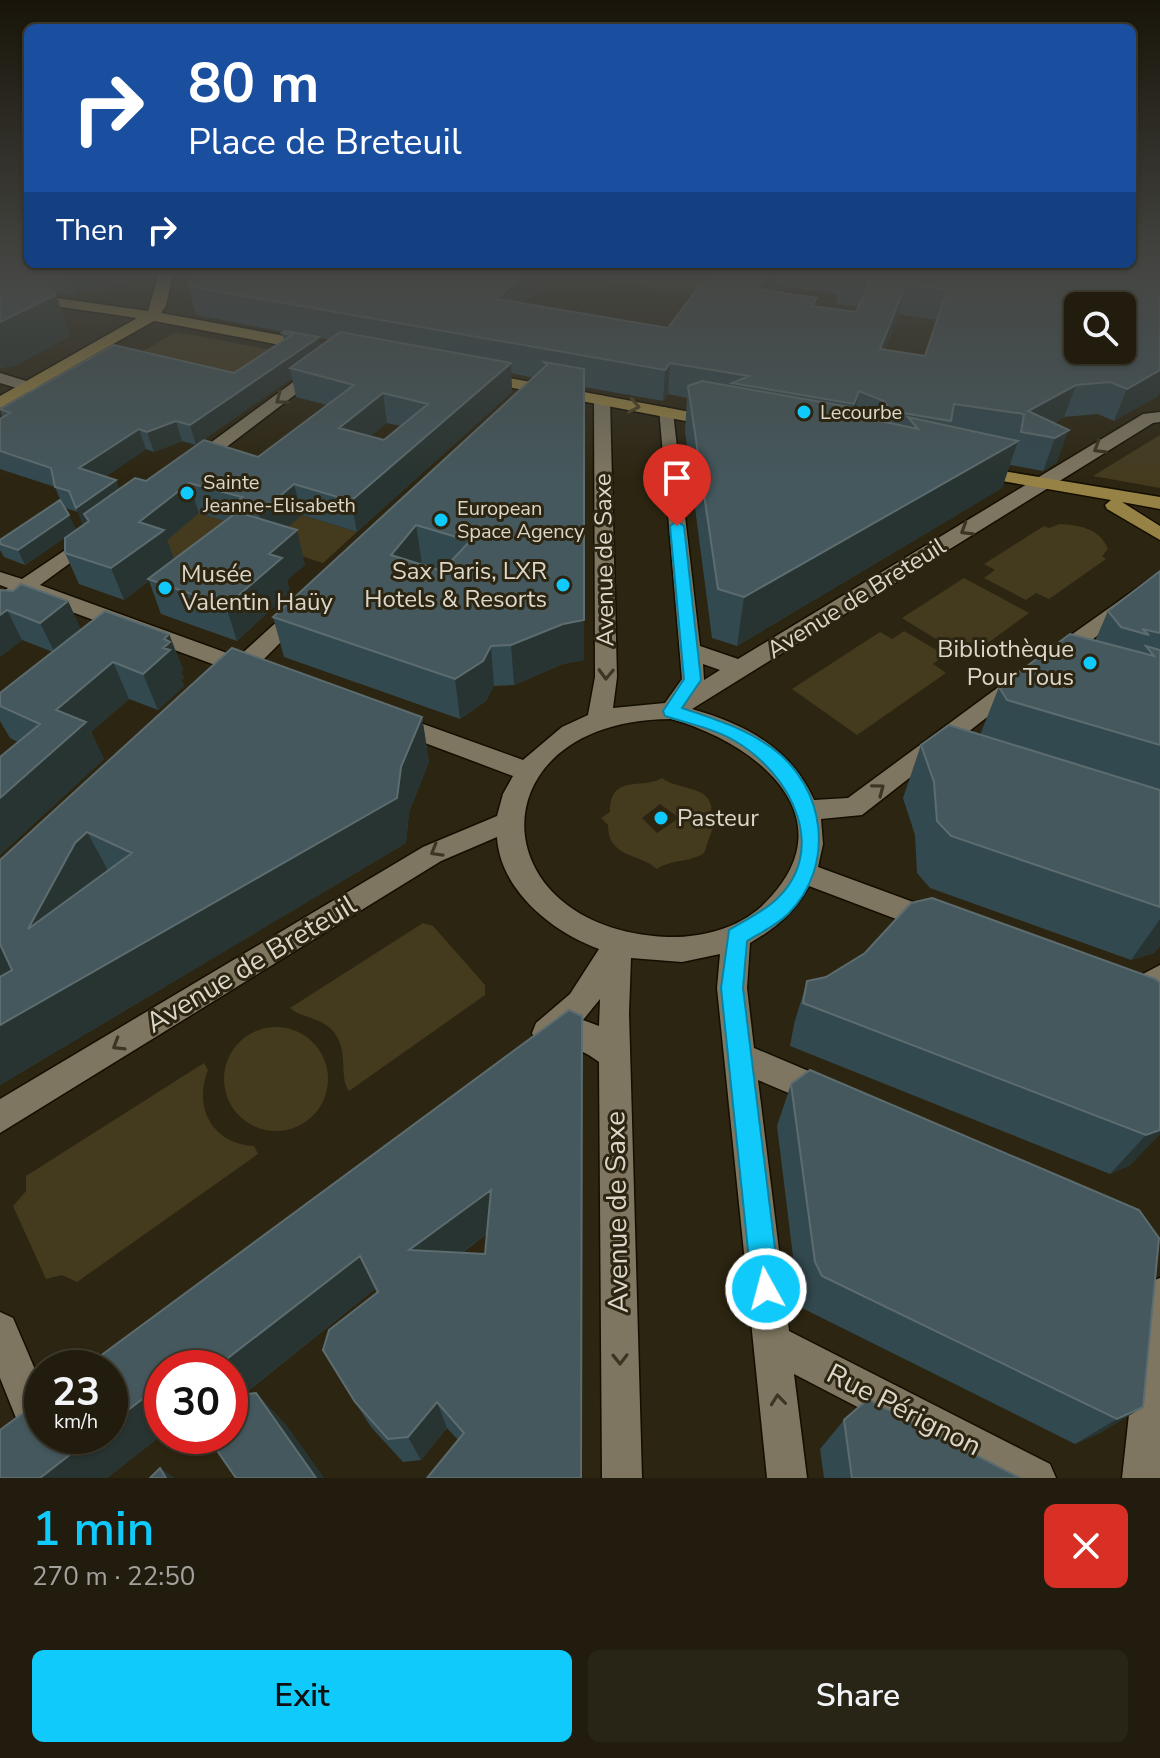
<!DOCTYPE html>
<html lang="en">
<head>
<meta charset="utf-8">
<style>
  body { margin:0; font-family:"Nunito Sans",sans-serif; background:#292516; color:#f1f3f6; height:100vh; display:flex; flex-direction:column; font-size:30px; white-space:nowrap }
  * { box-sizing:border-box; margin:0 }
  p { font-size:26px; color:#a2a19d }
  .icon { flex:none; width:44px; height:44px; fill:none; stroke:currentColor; stroke-width:2; stroke-linecap:round; stroke-linejoin:round }
  .map { position:relative; height:1478px; overflow:hidden }
  .drawer { display:flex; flex-direction:column; background:#211c0d; flex:1 }
  .drawer>* { flex:none }
  .banner { position:absolute; left:24px; top:24px; width:1112px; height:244px; border-radius:12px; box-shadow:0 2px 6px #0004,0 0 0 2px #3e3a2e; background:#1a4fa0; color:#fff; overflow:hidden }
  .tools { position:absolute; left:1064px; top:292px; display:grid; gap:16px }
  .tools a { display:grid; place-items:center; width:72px; height:72px; border-radius:12px; background:#211c0d; box-shadow:0 2px 6px #0004,0 0 0 2px #3e3a2e; font-size:40px }
  .speed { position:absolute; left:24px; top:1350px; display:flex; gap:16px; font-size:40px; font-weight:700; text-align:center }
  .speed>* { display:grid; place-content:center; width:104px; height:104px; border-radius:50%; background:#211c0d; box-shadow:0 2px 6px #0004,0 0 0 2px #3e3a2e; line-height:1 }
  .speed small { font-size:20px; font-weight:400 }
  .speed .limit { border:12px solid #d22; background:#fff; color:#111 }
  .pin { position:absolute; display:grid; place-items:center; width:68px; height:68px; color:#fff; margin:-82px -34px; border-radius:50% 50% 50% 0; rotate:-45deg; box-shadow:0 0 8px #0007 }
  .pin .icon { rotate:45deg }
  .me { position:absolute; width:88px; margin:-44px; rotate:353deg; stroke-linejoin:round; filter:drop-shadow(0 0 6px #0008) }
  .turn { display:flex; align-items:center; gap:28px; height:168px; padding:0 32px; font-size:36px }
  .turn .icon { width:104px; height:104px; stroke-width:2.5 }
  .turn b { display:block; font-size:56px; line-height:68px }
  .then { display:flex; align-items:center; height:76px; padding:0 32px; background:#0003; gap:16px; font-size:30px }
  .round { display:grid; place-items:center; flex:none; width:84px; height:84px; border-radius:12px; background:#292516 }
  .summary { display:flex; align-items:center; justify-content:space-between; height:136px; padding:0 32px }
  h1 { font-size:48px; font-weight:600; line-height:60px; color:#0fcafa }
  .cta { display:flex; gap:16px; margin-top:auto; padding:16px 32px }
  .cta a { flex:1; height:92px; border-radius:12px; background:#0fcafa; color:#111; font-size:32px; font-weight:600; line-height:92px; text-align:center }
  .cta a+a { background:#292516; color:#f1f3f6 }
  .map>svg:first-child { display:block }
  .green { fill:#443b1f; fill-rule:evenodd }
  .lines { fill:none; stroke-linecap:round; stroke-linejoin:round }
  .minor-casing { stroke:#140e00; stroke-width:3 }
  .major-casing { stroke:#140e00; stroke-width:3 }
  .minor { fill:#7e7660; fill-rule:evenodd }
  .major { fill:#968244; fill-rule:evenodd }
  .wall { fill:#334950; fill-rule:evenodd }
  .shaded-wall { fill:#283431 }
  .building { fill:#45585d; stroke:#5d6c6f; stroke-width:2; fill-rule:evenodd }
  .oneway { stroke:#3c3521 }
  .oneway2 { stroke:#4c4120 }
  .route { fill:#0fcafa; stroke:#0a83a2; stroke-width:2 }
  .poi-dot { fill:#0fcafa; stroke:#2c2511; stroke-width:3 }
  .labels { text-anchor:middle; dominant-baseline:central; stroke-width:6; stroke-linejoin:round; paint-order:stroke }
  .far-poi-label { font-size:20px; fill:#dcd7cb; stroke:#2c2511; text-anchor:start }
  .street-label { font-size:24px; fill:#dcd7cb; stroke:#2c2511 }
  .poi-label { font-size:24px; fill:#dcd7cb; stroke:#2c2511; text-anchor:end }
  .near-street-label { font-size:28px; fill:#dcd7cb; stroke:#2c2511 }
</style>
</head>
<body>
<div class="map">
<svg width="1160" height="1478" viewBox="0 0 1160 1478">
  <rect width="100%" height="100%" fill="#2c2511"/>
  <!-- green -->
  <path class="green" d="M 556,273 L 708,273 L 692,294 Z
    M 176,332 L 299,355 L 263,380 L 122,363 Z
    M 1160,435 L 1160,488 L 1093,476 Z
    M 199,513 L 251,528 L 195,571 L 149,555 Z
    M 301,515 L 357,532 L 323,563 L 267,545 Z
    M 1060,524 C 1080,525 1100,529 1108,549 L 1102,556 L 1106,559 L 1049,599 L 1036,593 L 1026,600 L 984,578 L 995,570 L 984,564 L 1044,526 L 1049,528 Z
    M 964,578 L 1029,613 L 967,658 L 902,618 Z
    M 904,631 L 945,655 L 933,664 L 946,673 L 857,735 L 792,689 L 880,632 L 892,639 Z
    M 662,778 C 679,792 717,783 711,818 L 719,825 L 712,830 L 704,853 C 689,863 671,859 657,869 C 639,853 608,858 608,825 L 601,818 L 610,812 C 610,773 643,790 662,778 ZM 660,804 L 679,818 L 657,833 L 642,818 Z
    M 423,923 L 433,926 L 485,985 L 485,995 L 349,1091 C 338,1075 350,1052 333,1031 C 321,1017 301,1018 290,1008 Z
    M224 1079a52 52 0 1 1 104 0a52 52 0 1 1-104 0Z
    M 204,1063 L 208,1070 C 193,1107 212,1144 254,1146 L 258,1154 L 77,1282 L 62,1275 L 46,1279 L 13,1206 L 26,1191 L 26,1176 Z"/>
  <g class="lines">
    <defs>
      <path id="minor" d="M 315,366 L 329,369 L 199,468 L 187,468 L 187,460 Z
        M 0,373 L 36,384 L 38,387 L 30,392 L 0,383 Z
        M 602,395 L 610,400 L 617,677 L 613,708 L 665,703 L 682,679 L 659,408 L 665,407 L 673,412 L 700,646 L 738,659 L 1143,414 L 1160,412 L 1160,422 L 1153,423 L 692,709 C 745,724 791,748 814,800 L 848,798 L 1008,680 L 1016,678 L 1027,686 L 862,815 L 821,819 L 823,844 L 818,867 L 943,913 L 947,921 L 943,929 L 933,933 L 809,886 C 794,913 776,928 750,943 L 747,988 L 754,1048 L 837,1083 L 842,1094 L 837,1105 L 826,1109 L 758,1080 L 789,1331 L 1050,1464 L 1056,1478 L 994,1478 L 794,1374 L 807,1478 L 767,1478 L 717,988 L 720,954 L 682,962 L 631,958 L 629,1013 L 642,1478 L 602,1478 L 599,1062 C 572,1041 564,1053 536,1043 L 532,1033 L 536,1023 L 570,994 L 599,949 C 552,932 500,890 497,837 L 441,861 L 0,1133 L 0,1099 L 423,847 L 497,816 L 503,794 L 513,776 L 385,728 L 381,722 L 385,716 L 401,716 L 523,760 L 562,727 L 588,715 L 595,677 L 594,400 ZM 703,664 L 720,670 L 704,680 ZM 671,719 C 758,743 852,820 762,906 C 737,929 700,938 667,937 C 478,928 474,720 671,719 ZM 600,999 L 599,1026 L 583,1020 Z
        M 92,532 L 99,534 L 102,538 L 99,542 L 40,585 L 238,657 L 293,607 L 307,607 L 311,612 L 258,665 L 261,670 L 258,675 L 245,676 L 231,685 L 220,677 L 226,669 L 26,595 L 0,611 L 0,594 L 8,588 L 0,585 L 0,572 L 22,579 Z
        M 1160,572 L 1160,588 L 1063,662 L 1047,662 L 1044,657 L 1047,652 Z
        M 1160,965 L 1160,1037 L 1149,1033 L 1131,996 L 1141,975 Z
        M 1160,1278 L 1160,1478 L 1122,1478 L 1142,1296 L 1147,1283 Z
        M 0,1312 L 13,1318 L 42,1386 L 42,1430 L 34,1434 L 20,1428 L 0,1378 Z"/>
      <path id="major" d="M 159,273 L 173,273 L 166,306 L 161,313 L 312,341 L 320,346 L 312,351 L 154,321 L 0,408 L 0,396 L 137,318 L 0,298 L 0,290 L 148,311 Z
        M 482,373 L 717,417 L 725,422 L 717,427 L 476,381 L 474,378 Z
        M 973,466 L 1160,497 L 1160,509 L 1122,502 L 1160,526 L 1160,540 L 1107,509 L 1105,505 L 1111,500 L 967,475 L 964,471 Z"/>
    </defs>
    <!-- minor casing -->
    <use href="#minor" class="minor-casing"/>
    <!-- major casing -->
    <use href="#major" class="major-casing"/>
    <!-- minor -->
    <use href="#minor" class="minor"/>
    <!-- major -->
    <use href="#major" class="major"/>
  </g>
  <!-- wall -->
  <path class="wall" d="M 0,273 L 130,273 L 126,282 L 75,295 L 53,292 L 70,336 L 14,366 L 2,368 L 0,367 Z
    M 716,273 L 1160,273 L 1160,391 L 1158,396 L 1114,421 L 1098,414 L 1064,417 L 1054,423 L 1057,462 L 1043,471 L 1010,465 L 1010,464 L 1002,488 L 737,646 L 712,638 L 685,431 L 687,398 L 668,394 L 663,401 L 584,387 L 584,660 L 563,664 L 514,685 L 494,686 L 486,701 L 460,719 L 284,657 L 273,617 L 534,378 L 511,373 L 512,392 L 357,532 L 302,515 L 287,527 L 305,565 L 287,580 L 290,592 L 237,641 L 161,614 L 149,581 L 124,600 L 79,584 L 65,553 L 83,525 L 78,512 L 65,508 L 69,515 L 76,530 L 25,565 L 4,557 L 0,550 L 0,540 L 62,504 L 55,487 L 0,469 L 0,419 L 2,417 L 0,409 L 234,373 L 284,340 L 282,333 L 284,332 L 196,315 L 188,286 L 549,279 L 524,304 L 668,328 L 709,283 ZM 774,285 L 838,294 L 836,304 L 858,307 L 856,312 L 816,306 L 770,291 ZM 899,314 L 937,320 L 925,356 L 885,350 ZM 319,338 L 329,340 L 321,346 ZM 292,378 L 296,397 L 327,405 L 258,457 L 146,481 L 119,490 L 116,480 L 105,477 L 146,449 L 154,452 L 182,441 L 196,445 ZM 387,423 L 401,426 L 384,440 L 370,436 ZM 199,513 L 225,521 L 174,559 L 167,540 Z
    M 1160,571 L 1160,946 L 1154,953 L 1131,960 L 930,888 L 917,873 L 915,835 L 903,798 L 921,745 L 980,735 L 999,687 L 1095,641 L 1108,611 Z
    M 0,590 L 68,601 L 81,630 L 169,634 L 183,670 L 181,672 L 184,678 L 181,680 L 184,686 L 158,710 L 129,699 L 91,732 L 104,759 L 0,855 L 0,757 L 18,742 L 10,738 L 0,721 L 0,693 L 53,652 L 22,640 L 0,657 Z
    M 422,717 L 429,762 L 409,812 L 406,843 L 0,1085 L 0,860 Z
    M 807,981 L 1160,1134 L 1130,1165 L 1110,1174 L 790,1046 L 794,1024 Z
    M 569,1010 L 581,1478 L 458,1440 L 447,1428 L 421,1460 L 403,1462 L 371,1427 L 355,1402 L 377,1293 L 375,1289 L 243,1395 L 256,1393 L 286,1425 L 324,1478 L 236,1478 L 218,1452 L 198,1436 L 230,1436 L 230,1368 L 162,1435 L 107,1478 L 0,1478 ZM 487,1234 L 485,1254 L 462,1253 Z
    M 791,1084 L 1143,1407 L 1100,1433 L 1075,1444 L 804,1309 L 798,1297 L 777,1126 Z
    M 844,1420 L 1020,1478 L 824,1478 L 820,1449 Z"/>
  <!-- shaded-wall -->
  <path class="shaded-wall" d="M 67,273 L 130,273 L 126,282 L 75,295 Z
    M 524,273 L 549,273 L 549,279 L 499,329 L 497,299 Z
    M 767,273 L 776,273 L 774,285 L 753,319 L 757,289 Z
    M 906,284 L 899,314 L 873,380 L 880,349 Z
    M 56,295 L 70,336 L 14,366 L 2,368 L 0,364 L 0,322 Z
    M 319,337 L 323,357 L 290,368 L 292,378 L 196,445 L 190,425 Z
    M 511,363 L 512,392 L 357,532 L 351,501 Z
    M 670,363 L 668,394 L 663,401 L 665,370 Z
    M 1160,370 L 1160,391 L 1158,396 L 1114,421 L 1127,389 Z
    M 1076,385 L 1064,417 L 1034,434 L 1021,432 L 1017,444 L 1028,411 Z
    M 859,391 L 853,423 L 847,437 L 854,404 Z
    M 383,393 L 387,423 L 344,458 L 339,428 Z
    M 176,421 L 182,441 L 154,452 L 147,432 Z
    M 139,429 L 146,449 L 87,489 L 79,468 Z
    M 1069,430 L 1057,462 L 1043,471 L 1055,438 Z
    M 1018,441 L 1002,488 L 737,646 L 744,597 Z
    M 116,480 L 123,501 L 89,521 L 84,514 L 89,526 L 85,529 L 76,508 Z
    M 189,483 L 199,513 L 167,540 L 175,561 L 148,579 L 149,581 L 124,600 L 111,568 L 139,522 Z
    M 294,484 L 302,515 L 267,545 L 259,514 Z
    M 69,515 L 76,530 L 25,565 L 18,550 Z
    M 416,525 L 422,564 L 391,555 Z
    M 297,530 L 305,565 L 287,580 L 290,592 L 237,641 L 226,606 L 269,554 Z
    M 68,601 L 82,632 L 55,653 L 40,623 Z
    M 7,610 L 22,640 L 0,657 L 0,615 Z
    M 584,620 L 584,660 L 563,664 L 514,685 L 511,645 L 563,624 Z
    M 169,634 L 183,670 L 181,672 L 184,678 L 181,680 L 184,686 L 158,710 L 143,674 L 163,648 L 164,639 Z
    M 491,646 L 494,686 L 486,701 L 460,719 L 455,679 Z
    M 113,662 L 129,699 L 91,732 L 104,759 L 0,855 L 0,798 L 56,710 Z
    M 422,717 L 429,762 L 409,812 L 406,843 L 0,1085 L 0,1025 L 401,767 Z
    M 87,832 L 111,876 L 28,929 L 75,843 Z
    M 1160,919 L 1160,946 L 1154,953 L 1131,960 Z
    M 0,938 L 23,969 L 0,992 Z
    M 1160,1130 L 1160,1134 L 1130,1165 L 1110,1174 L 1146,1135 Z
    M 491,1190 L 497,1226 L 421,1283 L 409,1250 Z
    M 360,1256 L 375,1289 L 230,1405 L 230,1368 L 215,1368 Z
    M 256,1393 L 286,1425 L 324,1478 L 316,1478 Z
    M 145,1397 L 162,1404 L 162,1435 L 107,1478 L 40,1478 L 94,1436 L 110,1436 L 110,1424 Z
    M 437,1402 L 447,1428 L 421,1460 L 408,1437 Z
    M 1143,1407 L 1100,1433 L 1075,1444 L 1117,1419 Z
    M 198,1436 L 230,1436 L 221,1455 Z
    M 160,1468 L 175,1478 L 166,1478 Z"/>
  <!-- building -->
  <path class="building" d="M 0,273 L 36,273 L 56,295 L 0,322 Z
    M 192,273 L 524,273 L 497,299 L 668,328 L 702,282 L 709,283 L 716,273 L 767,273 L 757,289 L 817,298 L 812,306 L 856,312 L 871,279 L 841,274 L 842,273 L 1160,273 L 1160,370 L 1127,389 L 1110,382 L 1076,385 L 1028,411 L 1069,430 L 1055,438 L 1021,432 L 1024,414 L 954,404 L 951,421 L 891,411 L 884,401 L 859,391 L 854,404 L 732,383 L 749,376 L 670,363 L 665,370 L 188,286 ZM 906,284 L 947,290 L 925,356 L 880,349 ZM 1078,306 L 1122,306 L 1122,350 L 1078,350 Z
    M 285,331 L 319,337 L 190,425 L 176,421 L 147,432 L 139,429 L 79,468 L 116,480 L 76,508 L 69,491 L 55,487 L 51,468 L 0,451 L 0,419 L 10,413 L 0,409 L 114,345 L 234,373 L 292,335 L 282,333 Z
    M 340,332 L 511,363 L 351,501 L 294,484 L 259,514 L 232,506 L 242,497 L 189,483 L 139,522 L 164,530 L 111,568 L 65,553 L 65,538 L 89,521 L 84,514 L 135,478 L 146,481 L 204,440 L 258,457 L 354,385 L 290,368 ZM 383,393 L 428,404 L 384,440 L 339,428 Z
    M 544,362 L 584,369 L 584,620 L 563,624 L 511,645 L 491,646 L 483,661 L 455,679 L 273,617 L 547,365 ZM 416,525 L 470,541 L 442,571 L 391,555 Z
    M 702,381 L 850,407 L 847,414 L 918,429 L 908,417 L 1018,441 L 744,597 L 718,589 L 688,386 Z
    M 60,500 L 69,515 L 18,550 L 0,544 L 0,540 Z
    M 237,512 L 297,530 L 269,554 L 282,558 L 226,606 L 148,579 Z
    M 1160,571 L 1160,633 L 1142,629 L 1149,635 L 1121,627 L 1108,611 Z
    M 21,584 L 68,601 L 40,623 L 7,610 L 0,615 L 0,590 L 13,591 Z
    M 105,611 L 169,634 L 164,639 L 170,642 L 163,648 L 170,650 L 143,674 L 113,662 L 56,710 L 86,722 L 0,798 L 0,757 L 40,724 L 0,706 L 0,693 Z
    M 1070,634 L 1154,656 L 1146,646 L 1160,650 L 1160,745 L 1007,700 L 999,687 Z
    M 232,648 L 422,717 L 401,767 L 397,798 L 0,1025 L 0,977 L 12,970 L 0,944 L 0,860 ZM 87,832 L 132,853 L 28,929 L 75,843 Z
    M 949,725 L 1160,790 L 1160,907 L 951,836 L 937,821 L 934,782 L 921,745 Z
    M 932,898 L 1156,979 L 1160,983 L 1160,1130 L 1146,1135 L 803,1003 L 807,981 L 826,977 L 865,953 L 911,903 Z
    M 569,1010 L 582,1016 L 581,1478 L 427,1478 L 464,1433 L 437,1402 L 408,1437 L 388,1439 L 355,1402 L 323,1350 L 329,1330 L 378,1292 L 360,1256 L 215,1368 L 162,1368 L 162,1404 L 154,1411 L 145,1397 L 110,1424 L 110,1368 L 84,1368 ZM 491,1190 L 485,1254 L 409,1250 Z
    M 810,1070 L 1139,1210 L 1159,1238 L 1143,1407 L 1117,1419 L 822,1276 L 815,1262 L 791,1084 Z
    M 256,1393 L 316,1478 L 236,1478 L 207,1436 L 230,1436 L 230,1404 L 239,1395 Z
    M 42,1399 L 42,1436 L 94,1436 L 40,1478 L 0,1478 L 0,1430 Z
    M 868,1399 L 1020,1478 L 852,1478 L 844,1420 Z
    M 160,1468 L 166,1478 L 150,1478 Z"/>
  <!-- one-way arrows -->
  <defs><path id="oneway-chevron" d="M-2-3.5L2.5 0L-2 3.5" fill="none" stroke-width="1.6" stroke-linecap="round" stroke-linejoin="round" transform="scale(2)"/></defs>
  <g class="oneway">
    <use href="#oneway-chevron" transform="translate(281 399) rotate(143)"/>
    <use href="#oneway-chevron" transform="translate(1099 448) rotate(149)"/>
    <use href="#oneway-chevron" transform="translate(966 530) rotate(148)"/>
    <use href="#oneway-chevron" transform="translate(606 674) rotate(92)"/>
    <use href="#oneway-chevron" transform="translate(879 789) rotate(-37)"/>
    <use href="#oneway-chevron" transform="translate(436 851) rotate(150)"/>
    <use href="#oneway-chevron" transform="translate(118 1045) rotate(149)"/>
    <use href="#oneway-chevron" transform="translate(620 1359) rotate(89)"/>
    <use href="#oneway-chevron" transform="translate(778 1400) rotate(-96)"/>
  </g>
  <use class="oneway2" href="#oneway-chevron" transform="translate(634 406) rotate(11)"/>
  <!-- sky -->
  <linearGradient id="sky" x2="0" y2="1"><stop stop-color="#181409"/><stop offset="0.57" stop-color="#454643"/><stop offset="1" stop-color="#454643" stop-opacity="0"/></linearGradient>
  <rect width="1160" height="480" fill="url(#sky)"/>
  <!-- route -->
  <path class="route" d="M 677,521 L 684,526 L 701,680 L 682,708 C 714,719 745,728 772,748 C 826,787 836,866 788,914 C 777,925 760,933 747,941 L 743,988 L 780,1289 L 776,1299 L 766,1303 L 756,1299 L 752,1289 L 721,988 L 729,930 C 742,922 758,914 771,904 C 833,853 791,774 735,741 C 715,729 687,723 665,716 L 663,711 L 684,679 L 670,526 Z"/>
  <!-- markers -->
  <g class="poi-dot">
    <circle cx="804" cy="412" r="8"/>
    <circle cx="187" cy="493" r="8"/>
    <circle cx="441" cy="520" r="8"/>
    <circle cx="563" cy="585" r="8"/>
    <circle cx="165" cy="588" r="8"/>
    <circle cx="1090" cy="663" r="8"/>
    <circle cx="661" cy="818" r="8"/>
  </g>
  <g class="labels">
    <!-- far-poi labels -->
    <g class="far-poi-label">
      <text x="820" y="412">Lecourbe</text>
      <text x="203" y="482">Sainte<tspan x="203" dy="23">Jeanne-Elisabeth</tspan></text>
      <text x="457" y="508">European<tspan x="457" dy="23">Space Agency</tspan></text>
    </g>
    <!-- street labels -->
    <g class="street-label">
      <text transform="translate(604 560) rotate(-91)">Avenue de Saxe</text>
      <text transform="translate(856 598) rotate(-32)">Avenue de Breteuil</text>
    </g>
    <!-- poi labels -->
    <g class="poi-label">
      <text x="547" y="571">Sax Paris, LXR<tspan x="547" dy="28">Hotels &amp; Resorts</tspan></text>
      <text x="181" y="574" text-anchor="start">Musée<tspan x="181" dy="28">Valentin Haüy</tspan></text>
      <text x="1074" y="649">Bibliothèque<tspan x="1074" dy="28">Pour Tous</tspan></text>
      <text x="677" y="818" text-anchor="start">Pasteur</text>
    </g>
    <!-- near-street labels -->
    <g class="near-street-label">
      <text transform="translate(251 964) rotate(-31)">Avenue de Breteuil</text>
      <text transform="translate(617 1212) rotate(-91)">Avenue de Saxe</text>
      <text transform="translate(904 1410) rotate(27)">Rue Pérignon</text>
    </g>
  </g>
</svg>
<div class="tools">
<a><svg class="icon" aria-label="search" viewBox="0 0 24 24"><circle cx="10" cy="10" r="6"/><path d="M15 15l6 6"/></svg></a>
</div>
<div class="speed"><div>23<small>km/h</small></div><div class="limit">30</div></div>
<div class="pin" style="left:677px;top:526px;background:#d93025"><svg class="icon" aria-label="arrive" viewBox="0 0 24 24"><path d="M6 21V4h12l-3 4 3 4H6"/></svg></div>
<svg class="me" style="left:766px;top:1289px" viewBox="-20 -20 40 40"><circle r="17" fill="#0fcafa" stroke="#fff" stroke-width="3"/><path d="M0-11L8 9 0 5-8 9z" fill="#fff"/></svg>
<div class="banner">
<div class="turn"><svg class="icon" aria-label="right" viewBox="0 0 24 24"><path d="M7 20v-9h11M14 6l5 5-5 5"/></svg><div><b>80 m</b>Place de Breteuil</div></div>
<div class="then">Then<svg class="icon" aria-label="right" viewBox="0 0 24 24"><path d="M7 20v-9h11M14 6l5 5-5 5"/></svg></div>
</div>
</div>
<section class="drawer">
<div class="summary"><div><h1>1 min</h1><p>270 m · 22:50</p></div><a class="round" style="background:#d93025;color:#fff"><svg class="icon" aria-label="close" viewBox="0 0 24 24"><path d="M6 6l12 12M18 6L6 18"/></svg></a></div>
<div class="cta"><a>Exit</a><a>Share</a></div>
</section>
</body>
</html>
